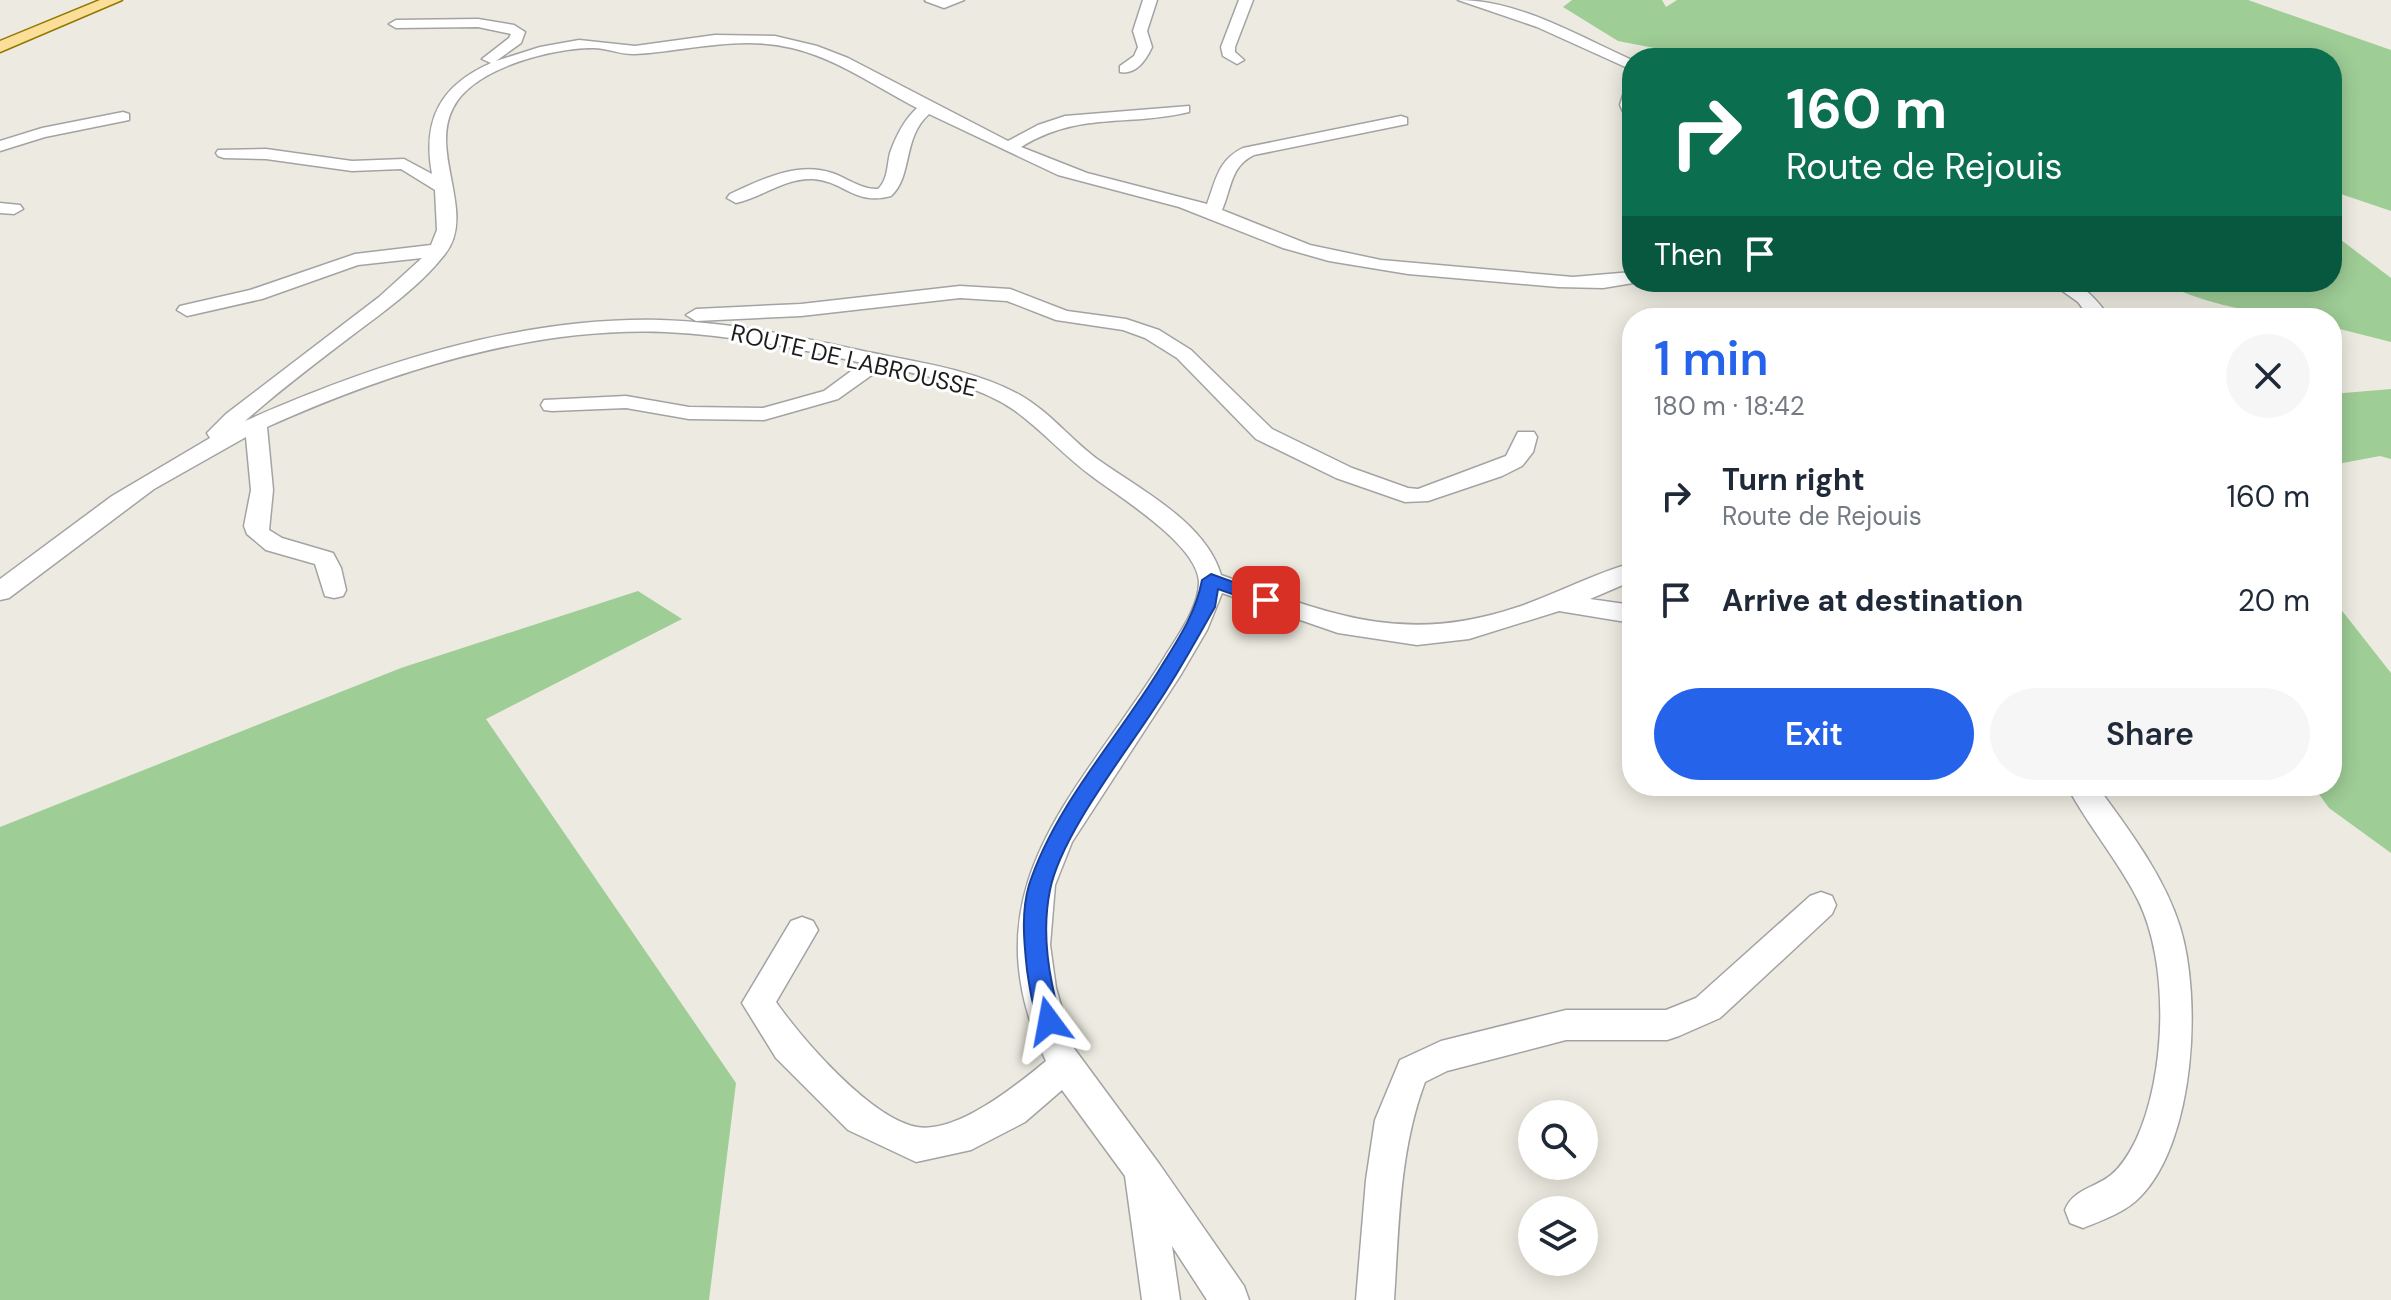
<!DOCTYPE html>
<html lang="en">
<head>
<meta charset="utf-8">
<style>
  body { margin:0; font-family:"DM Sans",sans-serif; background:#f6f6f7; color:#1f2937; height:100vh; display:flex; flex-direction:column; font-size:30px; white-space:nowrap }
  * { box-sizing:border-box; margin:0 }
  p { font-size:26px; color:#747a83 }
  .icon { flex:none; width:44px; height:44px; fill:none; stroke:currentColor; stroke-width:2; stroke-linecap:round; stroke-linejoin:round }
  .map { position:relative; flex:1; overflow:hidden }
  .drawer { position:absolute; left:1622px; top:308px; width:720px; height:488px; display:flex; flex-direction:column; background:#fff; border-radius:32px; box-shadow:0 4px 20px #0003 }
  .drawer>* { flex:none }
  .hud { position:absolute; left:1622px; top:48px; width:720px; height:244px; border-radius:32px; box-shadow:0 4px 20px #0003; background:#0b6e4f; color:#fff; overflow:hidden }
  .fabs { position:absolute; left:1518px; top:1100px; display:grid; gap:16px }
  .fabs a { display:grid; place-items:center; width:80px; height:80px; border-radius:50%; background:#fff; box-shadow:0 4px 20px #0003; font-size:40px }
  .pin { position:absolute; display:grid; place-items:center; width:68px; height:68px; color:#fff; margin:-34px; border-radius:16px; box-shadow:0 4px 12px #0006 }
  .me { position:absolute; width:88px; margin:-44px; rotate:347deg; stroke-linejoin:round; filter:drop-shadow(0 0 6px #0008) }
  .turn { display:flex; align-items:center; gap:28px; height:168px; padding:0 32px; font-size:36px }
  .turn .icon { width:104px; height:104px; stroke-width:2.5 }
  .turn b { display:block; font-size:56px; line-height:68px }
  .then { display:flex; align-items:center; height:76px; padding:0 32px; background:#0003; gap:16px; font-size:30px }
  .round { display:grid; place-items:center; flex:none; width:84px; height:84px; border-radius:42px; background:#f6f6f7 }
  .head { display:flex; align-items:center; justify-content:space-between; height:136px; padding:0 32px }
  h1 { font-size:48px; font-weight:600; line-height:60px; color:#2563eb }
  .cta { display:flex; gap:16px; margin-top:auto; padding:16px 32px }
  .cta a { flex:1; height:92px; border-radius:48px; background:#2563eb; color:#fff; font-size:32px; font-weight:600; line-height:92px; text-align:center }
  .cta a+a { background:#f6f6f7; color:#1f2937 }
  ul { padding:0; list-style:none }
  li { display:flex; align-items:center; gap:24px; height:104px; padding:0 32px }
  li div { flex:1 }
  li b { display:block; font-size:30px }
  li em { font-style:normal }
  .map>svg:first-child { display:block }
  .forest { fill:#9ecd96 }
  .lines { fill:none; stroke-linecap:round; stroke-linejoin:round }
  .minor-casing { stroke:#a3a3a3; stroke-width:3 }
  .major-casing { stroke:#927701; stroke-width:3 }
  .minor { fill:#fff; fill-rule:evenodd }
  .major { fill:#fbdf99; fill-rule:evenodd }
  .route { fill:#2563eb; stroke:#184099; stroke-width:2 }
  .labels { text-anchor:middle; dominant-baseline:central; stroke-width:6; stroke-linejoin:round; paint-order:stroke }
  .street-label { font-size:24px; fill:#1c1c1c; stroke:#fff }
</style>
</head>
<body>
<div class="map">
<svg width="2391" height="1300" viewBox="0 0 2391 1300">
  <rect width="100%" height="100%" fill="#edebe1"/>
  <!-- forest -->
  <path class="forest" d="M 1572,0 L 1662,0 L 1666,7 L 1677,0 L 2248,0 L 2391,50 L 2391,211 L 2332,191 L 2332,58 L 1706,58 L 1618,41 L 1563,7 Z
    M 2332,233 L 2391,278 L 2391,342 L 2332,327 L 2332,318 C 2274,318 2213,308 2160,282 L 2332,282 Z
    M 2391,389 L 2391,459 L 2380,456 L 2332,465 L 2332,394 Z
    M 638,591 L 682,619 L 486,719 L 736,1083 L 709,1300 L 0,1300 L 0,827 L 401,668 Z
    M 2332,598 L 2391,673 L 2391,853 L 2329,808 L 2313,786 L 2332,786 Z"/>
  <g class="lines">
    <defs>
      <path id="minor" d="M 964,0 L 944,8 L 925,1 L 926,0 Z
        M 1143,0 L 1157,0 L 1147,31 L 1152,47 C 1146,60 1136,75 1120,72 L 1120,66 L 1134,56 L 1138,47 L 1133,31 Z
        M 1239,0 L 1253,0 L 1235,47 L 1235,52 L 1244,60 L 1237,64 L 1223,56 L 1221,47 Z
        M 1458,0 C 1519,0 1578,36 1632,60 L 1632,70 L 1537,27 Z
        M 478,19 L 514,25 L 525,32 L 521,43 L 496,61 L 540,47 L 579,40 L 635,46 L 715,35 L 775,36 L 817,46 L 848,58 L 1008,141 L 1038,125 L 1065,116 L 1189,106 L 1189,112 C 1127,127 1080,111 1021,147 L 1087,173 L 1207,204 C 1216,180 1218,160 1243,148 L 1401,116 L 1407,118 L 1407,124 L 1254,155 C 1230,167 1232,187 1222,210 L 1310,245 L 1381,260 L 1573,277 L 1632,272 L 1632,282 L 1639,282 L 1603,288 L 1558,287 L 1408,274 L 1329,261 L 1283,248 L 1179,207 L 1058,175 L 929,114 C 902,138 913,176 891,196 C 855,206 844,181 813,179 C 784,178 763,197 736,203 L 727,198 L 730,194 C 760,180 798,161 832,173 C 847,178 862,190 878,189 C 888,180 887,165 890,153 C 896,136 904,120 917,108 C 876,87 838,59 792,48 C 738,35 688,51 635,54 C 621,55 608,48 593,48 C 552,48 473,68 453,108 C 429,154 477,213 445,254 C 420,286 386,310 354,334 C 317,362 280,390 245,421 C 374,364 517,317 660,320 C 729,322 796,336 863,351 C 915,362 973,369 1020,395 C 1050,412 1072,441 1100,461 C 1141,490 1206,523 1221,575 C 1329,614 1403,646 1518,607 C 1556,594 1593,574 1632,563 L 1632,581 L 1590,599 L 1632,605 L 1632,623 L 1559,611 L 1469,639 L 1417,645 L 1338,633 L 1222,593 L 1207,630 L 1180,676 L 1072,842 L 1055,885 L 1050,945 L 1056,988 L 1073,1047 L 1160,1165 L 1244,1286 L 1249,1300 L 1207,1300 L 1172,1246 L 1180,1300 L 1142,1300 L 1125,1176 L 1062,1090 L 1025,1122 L 971,1150 L 916,1162 L 848,1130 L 776,1058 L 742,1003 L 791,921 L 802,917 L 813,921 L 818,930 L 776,1002 C 802,1039 871,1119 917,1127 C 957,1134 1017,1085 1046,1061 C 964,886 1079,795 1164,658 C 1177,637 1200,606 1199,581 C 1196,544 1121,498 1093,477 C 1065,457 1042,430 1014,410 C 976,384 927,376 883,367 L 838,399 L 764,420 L 689,419 L 626,408 L 552,411 L 544,410 L 541,405 L 544,400 L 626,396 L 689,407 L 763,408 L 824,391 L 862,363 C 797,348 732,335 665,332 C 528,327 390,372 267,427 L 273,490 L 269,530 L 282,538 L 333,553 L 341,568 L 346,590 L 343,596 L 334,598 L 325,596 L 315,564 L 266,550 L 247,534 L 244,526 L 251,490 L 246,437 L 154,489 L 9,598 L 0,600 L 0,579 L 112,496 L 210,438 L 207,433 L 226,414 L 379,297 L 422,258 L 358,265 L 262,299 L 187,316 L 177,310 L 180,306 L 250,290 L 355,254 L 431,245 L 437,230 L 435,190 L 401,169 L 352,171 L 266,159 L 224,158 L 218,156 L 216,153 L 218,150 L 266,149 L 352,161 L 404,159 L 432,174 C 422,119 441,85 491,63 L 482,59 L 509,38 L 511,34 L 478,27 L 396,28 L 389,24 L 396,20 Z
        M 1632,87 L 1632,120 L 1626,118 L 1620,105 L 1624,92 Z
        M 123,112 L 129,114 L 129,120 L 45,137 L 0,151 L 0,141 L 42,128 Z
        M 0,203 L 20,205 L 23,209 L 14,214 L 0,213 Z
        M 2050,282 C 2082,282 2091,292 2110,318 L 2090,318 L 2078,302 Z
        M 960,286 L 1010,289 L 1067,311 L 1126,319 L 1159,330 L 1191,350 L 1272,429 L 1352,468 L 1408,488 L 1418,489 L 1506,456 L 1518,432 L 1534,432 L 1537,437 L 1533,452 L 1522,466 L 1502,476 L 1428,501 L 1405,502 L 1336,478 L 1256,439 L 1177,358 L 1145,338 L 1123,330 L 1056,320 L 1007,301 L 960,298 L 801,316 L 696,321 L 686,315 L 696,309 L 801,304 Z
        M 2067,786 L 2097,786 C 2128,829 2164,875 2180,927 C 2202,998 2195,1140 2141,1196 C 2126,1212 2103,1220 2083,1228 L 2070,1223 L 2065,1210 C 2073,1189 2095,1188 2111,1175 C 2122,1166 2130,1152 2136,1140 C 2166,1076 2170,964 2138,900 C 2118,860 2088,826 2067,786 Z
        M 1821,892 L 1832,896 L 1836,905 L 1832,914 L 1720,1018 L 1679,1036 L 1667,1040 L 1566,1040 L 1447,1071 L 1425,1082 C 1399,1151 1399,1226 1394,1300 L 1356,1300 L 1366,1180 L 1375,1120 L 1400,1060 L 1441,1041 L 1566,1010 L 1666,1010 L 1696,998 L 1810,896 Z"/>
      <path id="major" d="M 100,0 L 122,0 L 0,52 L 0,41 Z"/>
    </defs>
    <!-- minor casing -->
    <use href="#minor" class="minor-casing"/>
    <!-- major casing -->
    <use href="#major" class="major-casing"/>
    <!-- minor -->
    <use href="#minor" class="minor"/>
    <!-- major -->
    <use href="#major" class="major"/>
  </g>
  <!-- route -->
  <path class="route" d="M 1211,574 L 1272,596 L 1275,600 L 1266,606 L 1218,589 L 1215,607 C 1196,640 1178,674 1156,706 C 1125,754 1061,835 1050,890 C 1041,934 1049,978 1061,1021 L 1057,1029 L 1049,1032 L 1041,1029 C 1033,1010 1030,990 1027,970 C 1024,942 1021,912 1029,885 C 1055,805 1118,738 1161,667 C 1179,638 1196,613 1202,580 Z"/>
  <g class="labels">
    <!-- street labels -->
    <g class="street-label">
      <text transform="translate(854 360) rotate(13)">ROUTE DE LABROUSSE</text>
    </g>
  </g>
</svg>
<div class="fabs">
<a><svg class="icon" aria-label="search" viewBox="0 0 24 24"><circle cx="10" cy="10" r="6"/><path d="M15 15l6 6"/></svg></a>
<a><svg class="icon" aria-label="layers" viewBox="0 0 24 24"><path d="M12 4l9 5-9 5-9-5zM3 14l9 5 9-5"/></svg></a>
</div>
<div class="pin" style="left:1266px;top:600px;background:#d93025"><svg class="icon" aria-label="arrive" viewBox="0 0 24 24"><path d="M6 21V4h12l-3 4 3 4H6"/></svg></div>
<svg class="me" style="left:1049px;top:1021px" viewBox="-20 -20 40 40"><path d="M0-17L14 15 0 8-14 15z" fill="#2563eb" stroke="#fff" stroke-width="4"/></svg>
<div class="hud">
<div class="turn"><svg class="icon" aria-label="right" viewBox="0 0 24 24"><path d="M7 20v-9h11M14 6l5 5-5 5"/></svg><div><b>160 m</b>Route de Rejouis</div></div>
<div class="then">Then<svg class="icon" aria-label="arrive" viewBox="0 0 24 24"><path d="M6 21V4h12l-3 4 3 4H6"/></svg></div>
</div>
<section class="drawer">
<div class="head"><div><h1>1 min</h1><p>180 m · 18:42</p></div><a class="round"><svg class="icon" aria-label="close" viewBox="0 0 24 24"><path d="M6 6l12 12M18 6L6 18"/></svg></a></div>
<ul>
<li><svg class="icon" aria-label="right" viewBox="0 0 24 24"><path d="M7 20v-9h11M14 6l5 5-5 5"/></svg><div><b>Turn right</b><p>Route de Rejouis</p></div><em>160 m</em></li>
<li><svg class="icon" aria-label="arrive" viewBox="0 0 24 24"><path d="M6 21V4h12l-3 4 3 4H6"/></svg><div><b>Arrive at destination</b></div><em>20 m</em></li>
</ul>
<div class="cta"><a>Exit</a><a>Share</a></div>
</section>
</div>
</body>
</html>
